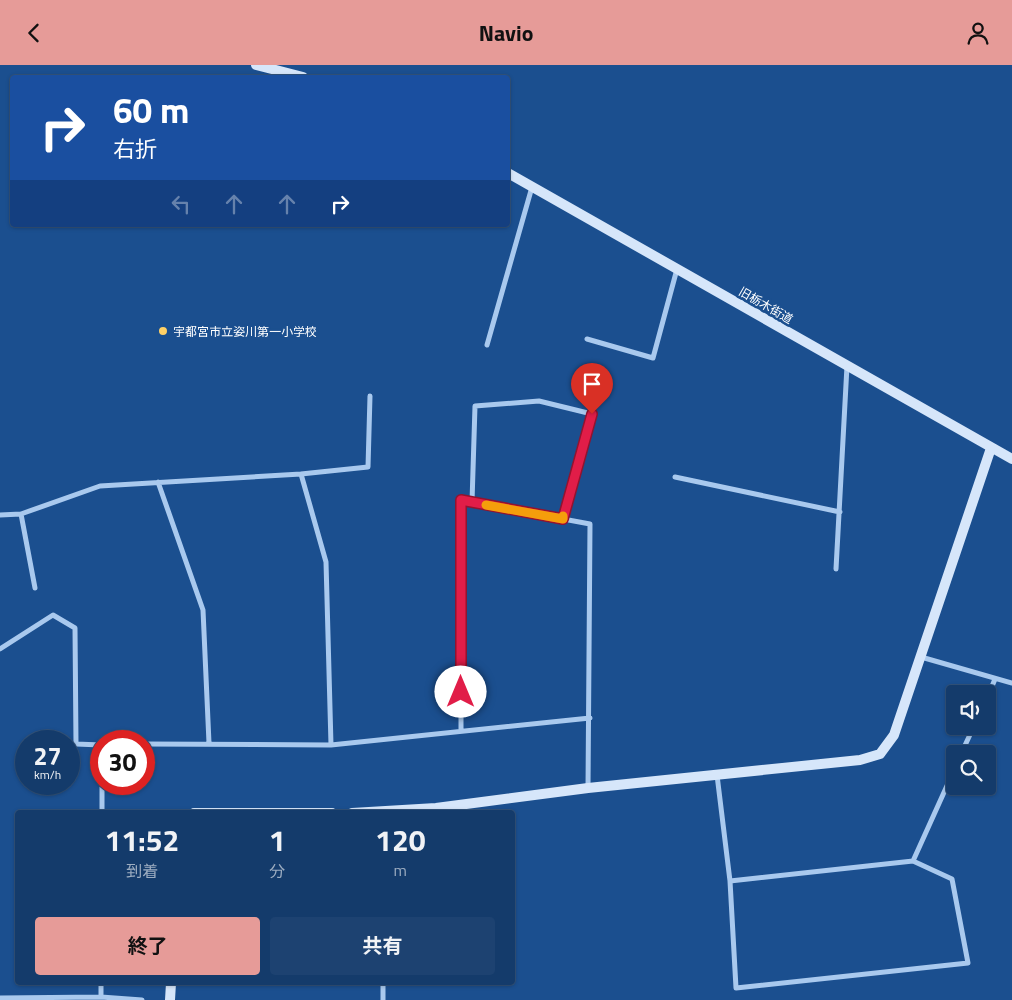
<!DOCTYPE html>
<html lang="ja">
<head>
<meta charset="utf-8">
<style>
  body { margin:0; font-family:"Titillium Web","Noto Sans JP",sans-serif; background:#1d4271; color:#f1f3f6; height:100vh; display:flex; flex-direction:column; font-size:19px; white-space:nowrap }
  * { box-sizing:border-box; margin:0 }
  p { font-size:16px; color:#9dadc1 }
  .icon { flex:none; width:28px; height:28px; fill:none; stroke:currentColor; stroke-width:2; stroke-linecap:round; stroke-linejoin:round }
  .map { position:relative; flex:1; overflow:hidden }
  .details { position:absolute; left:15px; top:745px; width:500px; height:175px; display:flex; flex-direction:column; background:#143b6b; border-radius:5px; box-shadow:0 1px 4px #0004,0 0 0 1px #33557e }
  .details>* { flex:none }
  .banner { position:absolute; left:10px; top:10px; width:500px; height:152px; border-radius:5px; box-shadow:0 1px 4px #0004,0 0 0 1px #33557e; background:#1a4fa0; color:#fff; overflow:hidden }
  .fabs { position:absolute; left:946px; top:620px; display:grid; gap:10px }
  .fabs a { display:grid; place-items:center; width:50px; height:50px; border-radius:5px; background:#143b6b; box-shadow:0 1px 4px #0004,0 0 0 1px #33557e; font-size:25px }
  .speed { position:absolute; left:15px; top:665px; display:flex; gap:10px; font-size:25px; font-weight:700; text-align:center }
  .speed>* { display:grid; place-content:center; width:65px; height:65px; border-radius:50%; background:#143b6b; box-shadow:0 1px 4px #0004,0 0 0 1px #33557e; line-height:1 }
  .speed small { font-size:12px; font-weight:400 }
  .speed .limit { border:8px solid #d22; background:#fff; color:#111 }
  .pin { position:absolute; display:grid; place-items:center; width:42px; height:42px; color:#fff; margin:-51px -21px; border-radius:50% 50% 50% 0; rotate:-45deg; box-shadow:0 0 5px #0007 }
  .pin .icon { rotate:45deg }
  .me { position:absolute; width:55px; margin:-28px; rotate:0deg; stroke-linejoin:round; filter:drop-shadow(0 0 4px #0008) }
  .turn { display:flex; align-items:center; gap:18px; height:105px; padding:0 20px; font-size:22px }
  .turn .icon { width:65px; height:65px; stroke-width:2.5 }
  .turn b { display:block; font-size:35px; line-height:42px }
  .lanes { display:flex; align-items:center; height:48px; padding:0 20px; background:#0003; justify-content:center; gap:25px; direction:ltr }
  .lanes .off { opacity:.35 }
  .eta { display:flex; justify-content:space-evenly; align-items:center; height:85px; text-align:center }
  .eta b { font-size:30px; font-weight:700; line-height:35px }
  .button { display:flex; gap:10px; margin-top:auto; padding:10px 20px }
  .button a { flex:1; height:58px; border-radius:5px; background:#e69b98; color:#111; font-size:20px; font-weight:700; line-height:58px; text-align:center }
  .button a+a { background:#1d4271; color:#f1f3f6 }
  header { display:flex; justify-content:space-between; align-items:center; height:65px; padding:0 20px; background:#e69b98; color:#111; font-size:22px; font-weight:700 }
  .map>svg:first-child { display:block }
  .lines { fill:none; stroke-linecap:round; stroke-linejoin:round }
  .street { stroke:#a9c9ee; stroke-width:5 }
  .secondary { stroke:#d6e6fa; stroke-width:10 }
  .route-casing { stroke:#92132f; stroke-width:12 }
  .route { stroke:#e11d48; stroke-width:9 }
  .slow { stroke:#f59e0b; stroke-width:9 }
  .poi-dot { fill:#ffd166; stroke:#1b4f8f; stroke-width:2 }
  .labels { text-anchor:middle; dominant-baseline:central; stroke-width:5; stroke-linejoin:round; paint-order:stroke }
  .street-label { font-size:12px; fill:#fff; stroke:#1b4f8f }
  .poi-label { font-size:12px; fill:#fff; stroke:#1b4f8f; text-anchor:start }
</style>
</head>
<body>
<header><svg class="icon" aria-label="back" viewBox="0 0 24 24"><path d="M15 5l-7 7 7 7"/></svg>Navio<svg class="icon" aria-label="person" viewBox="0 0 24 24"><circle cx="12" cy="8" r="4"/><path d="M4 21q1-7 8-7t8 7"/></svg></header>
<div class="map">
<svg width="1012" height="935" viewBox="0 0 1012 935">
  <rect width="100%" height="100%" fill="#1b4f8f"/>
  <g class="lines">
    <!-- street -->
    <path class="street" d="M 587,274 L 653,293 L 677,204
      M 487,280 L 532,122
      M 301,409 L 368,402 L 370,331
      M 675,412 L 840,447
      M 158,417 L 203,545 L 209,678
      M 472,437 L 475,341 L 539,336 L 592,349 L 563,454
      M 21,449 L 35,523
      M 0,450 L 21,449 L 100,421 L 301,409 L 326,497 L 331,680
      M 836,504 L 847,301
      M 0,584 L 53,550 L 75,563 L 76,679 L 101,680
      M 921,592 L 1012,618
      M 988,631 L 995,614
      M 461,665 L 461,435 L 590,459 L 588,723
      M 144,679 L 331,680 L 590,653
      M 961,689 L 974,661
      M 717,710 L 730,816 L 736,923 L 968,898 L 952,814 L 913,796 L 730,816
      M 102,748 L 102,719
      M 913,796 L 955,703
      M 101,932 L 101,918
      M 0,933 L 101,932 L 142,935
      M 383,935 L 383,918"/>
    <!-- secondary -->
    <path class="secondary" d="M 256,0 L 303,12
      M 508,108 L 1012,394
      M 194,748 L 332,748
      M 352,748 L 436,743 L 588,723 L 860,695 L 880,689 L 894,670 L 991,383
      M 170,935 L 171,918"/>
  </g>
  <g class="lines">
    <defs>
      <path id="route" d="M 461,627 L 461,435 L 563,454 L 592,349"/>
    </defs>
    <!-- route casing -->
    <use href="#route" class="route-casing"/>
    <!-- route -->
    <use href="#route" class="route"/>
    <!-- slow -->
    <path class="slow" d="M 486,440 L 563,454 L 563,451"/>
  </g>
  <!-- markers -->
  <circle class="poi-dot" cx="163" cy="266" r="5"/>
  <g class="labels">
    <!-- street labels -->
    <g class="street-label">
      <text transform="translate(766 240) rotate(30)">旧栃木街道</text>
    </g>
    <!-- poi labels -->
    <g class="poi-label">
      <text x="173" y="266">宇都宮市立姿川第一小学校</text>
    </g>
  </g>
</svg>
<div class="fabs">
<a><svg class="icon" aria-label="sound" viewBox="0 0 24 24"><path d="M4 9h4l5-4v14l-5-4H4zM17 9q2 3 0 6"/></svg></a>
<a><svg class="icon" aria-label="search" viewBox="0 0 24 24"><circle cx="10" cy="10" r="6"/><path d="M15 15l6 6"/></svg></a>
</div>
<div class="speed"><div>27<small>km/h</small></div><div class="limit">30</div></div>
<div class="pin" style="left:592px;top:349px;background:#d93025"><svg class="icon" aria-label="arrive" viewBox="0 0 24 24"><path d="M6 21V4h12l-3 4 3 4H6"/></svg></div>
<svg class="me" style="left:461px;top:627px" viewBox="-20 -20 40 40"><circle r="19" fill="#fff"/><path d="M0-13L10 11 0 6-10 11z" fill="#e11d48"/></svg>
<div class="banner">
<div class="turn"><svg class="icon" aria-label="right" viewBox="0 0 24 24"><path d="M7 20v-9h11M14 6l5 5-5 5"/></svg><div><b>60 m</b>右折</div></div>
<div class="lanes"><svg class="icon off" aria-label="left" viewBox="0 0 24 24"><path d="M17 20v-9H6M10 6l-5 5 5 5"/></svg><svg class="icon off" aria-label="ahead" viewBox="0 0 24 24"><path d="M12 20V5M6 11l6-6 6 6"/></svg><svg class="icon off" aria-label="ahead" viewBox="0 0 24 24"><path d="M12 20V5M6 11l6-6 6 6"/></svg><svg class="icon" aria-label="right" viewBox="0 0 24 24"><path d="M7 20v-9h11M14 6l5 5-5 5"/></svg></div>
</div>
<section class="details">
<div class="eta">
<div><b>11:52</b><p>到着</p></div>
<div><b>1</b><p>分</p></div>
<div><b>120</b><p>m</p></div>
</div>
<div class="button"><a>終了</a><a>共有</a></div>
</section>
</div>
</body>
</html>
